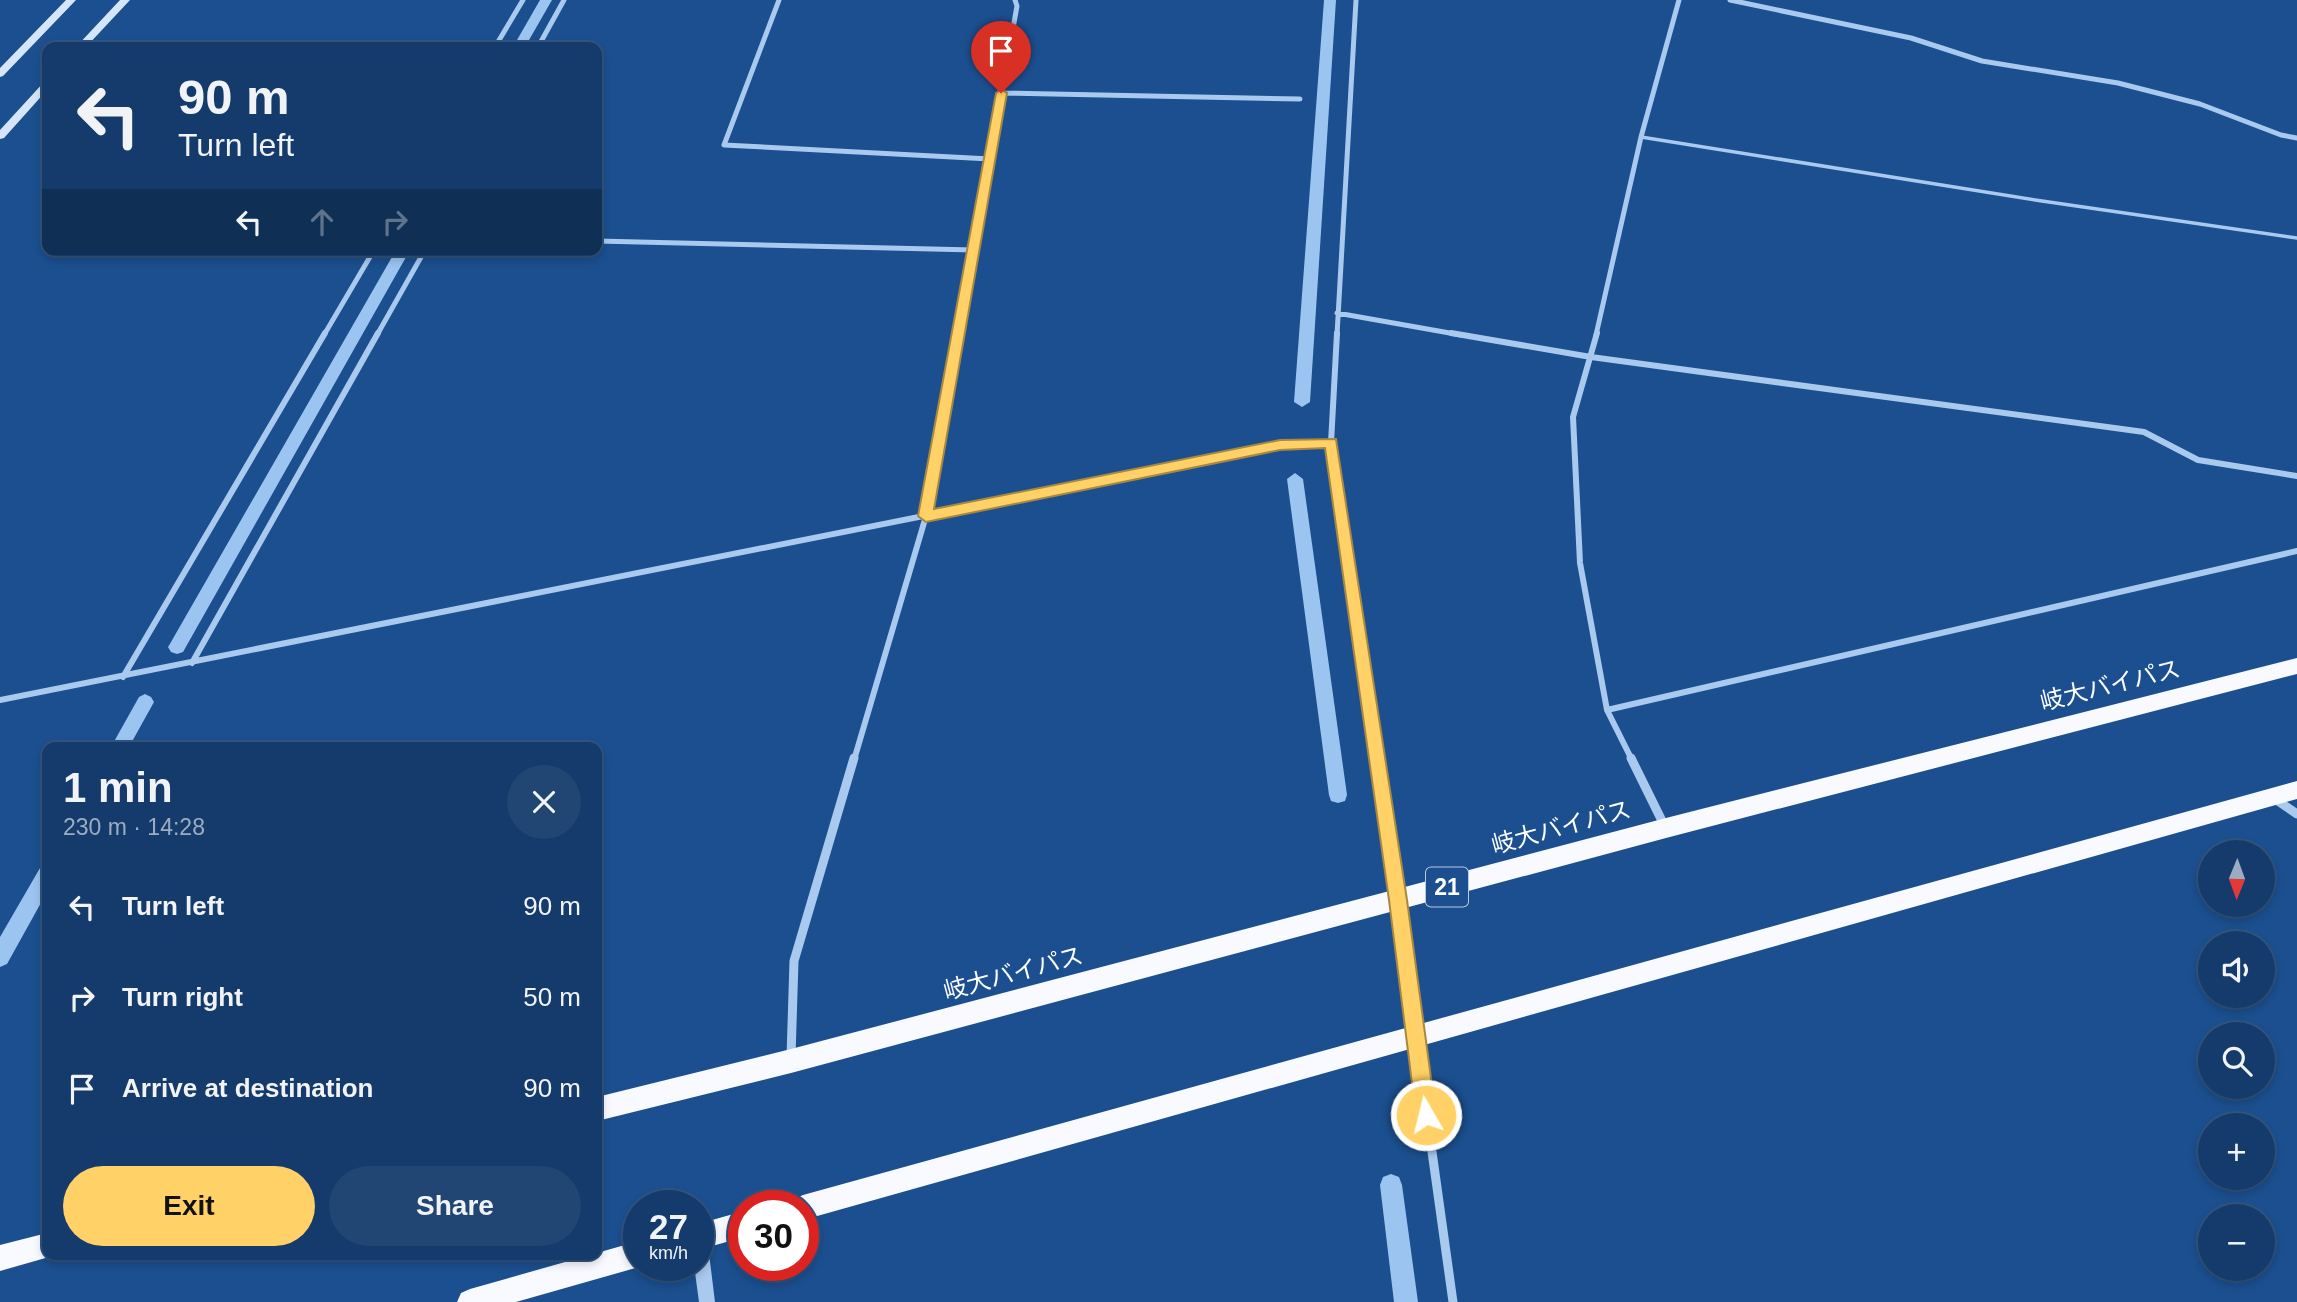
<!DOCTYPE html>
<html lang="en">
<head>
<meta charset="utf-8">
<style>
  body { margin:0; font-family:Arial,"Noto Sans JP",sans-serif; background:#214673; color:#f1f3f6; height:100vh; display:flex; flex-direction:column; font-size:26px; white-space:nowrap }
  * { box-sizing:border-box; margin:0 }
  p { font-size:23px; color:#9dadc1 }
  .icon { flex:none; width:38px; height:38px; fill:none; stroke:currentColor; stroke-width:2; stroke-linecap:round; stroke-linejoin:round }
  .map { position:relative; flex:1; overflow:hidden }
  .sheet { position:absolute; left:42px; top:742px; width:560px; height:518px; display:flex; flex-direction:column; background:#143b6b; border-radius:14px; box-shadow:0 4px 10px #0003,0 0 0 2px #33557e }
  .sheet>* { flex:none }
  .banner { position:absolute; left:42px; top:42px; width:560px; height:214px; border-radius:14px; box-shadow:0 4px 10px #0003,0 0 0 2px #33557e; background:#143b6b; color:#f1f3f6; overflow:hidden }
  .needle { width:46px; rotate:181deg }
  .tools { position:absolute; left:2198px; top:840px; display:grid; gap:14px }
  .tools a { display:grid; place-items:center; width:77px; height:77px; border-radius:50%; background:#143b6b; box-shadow:0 4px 10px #0003,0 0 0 2px #33557e; font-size:35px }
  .speed { position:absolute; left:623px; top:1190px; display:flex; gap:14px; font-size:35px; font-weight:700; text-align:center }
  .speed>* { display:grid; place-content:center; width:91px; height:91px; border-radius:50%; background:#143b6b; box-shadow:0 4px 10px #0003,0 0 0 2px #33557e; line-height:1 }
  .speed small { font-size:18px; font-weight:400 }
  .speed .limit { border:10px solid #d22; background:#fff; color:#111 }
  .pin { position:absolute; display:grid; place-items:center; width:60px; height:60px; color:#fff; margin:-72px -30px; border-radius:50% 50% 50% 0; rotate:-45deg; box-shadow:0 0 7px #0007 }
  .pin .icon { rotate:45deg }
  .me { position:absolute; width:77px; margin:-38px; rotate:352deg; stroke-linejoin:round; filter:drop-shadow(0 0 5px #0008) }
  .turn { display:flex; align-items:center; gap:24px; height:147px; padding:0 21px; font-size:32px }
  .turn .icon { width:91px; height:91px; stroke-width:2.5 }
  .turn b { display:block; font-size:49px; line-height:60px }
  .lanes { display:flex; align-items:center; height:66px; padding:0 21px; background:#0003; justify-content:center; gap:35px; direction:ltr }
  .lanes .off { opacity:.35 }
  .round { display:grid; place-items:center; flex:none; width:74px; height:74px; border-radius:37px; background:#214673 }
  .headline { display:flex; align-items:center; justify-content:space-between; height:119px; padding:0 21px }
  h1 { font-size:42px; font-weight:700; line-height:52px }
  .action { display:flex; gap:14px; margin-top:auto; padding:14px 21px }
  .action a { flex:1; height:80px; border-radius:42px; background:#ffd166; color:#111; font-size:28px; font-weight:700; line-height:80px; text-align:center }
  .action a+a { background:#214673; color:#f1f3f6 }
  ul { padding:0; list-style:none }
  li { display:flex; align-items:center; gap:21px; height:91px; padding:0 21px }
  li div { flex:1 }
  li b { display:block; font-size:26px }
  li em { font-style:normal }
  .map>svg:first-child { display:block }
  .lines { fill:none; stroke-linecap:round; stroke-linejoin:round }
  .stream { fill:#9cc4f0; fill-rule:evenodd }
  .service { stroke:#a9c9ee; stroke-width:3.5 }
  .minor-far2 { stroke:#a9c9ee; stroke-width:5 }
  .minor-far1 { stroke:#a9c9ee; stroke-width:6 }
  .minor { stroke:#a9c9ee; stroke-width:9 }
  .tertiary { fill:#a9c9ee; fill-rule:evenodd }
  .secondary { fill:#d6e6fa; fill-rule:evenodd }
  .trunk { fill:#f8faff; fill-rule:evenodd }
  .route { fill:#ffd166; stroke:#a68842; stroke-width:2 }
  .labels { text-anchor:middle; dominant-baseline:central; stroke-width:7; stroke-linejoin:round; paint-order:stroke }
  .shield { fill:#1b4f8f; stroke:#bbcadd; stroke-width:2 }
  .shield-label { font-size:23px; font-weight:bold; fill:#fff }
  .street-label { font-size:24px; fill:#fff; stroke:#1b4f8f }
</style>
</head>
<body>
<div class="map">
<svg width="2297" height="1302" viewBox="0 0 2297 1302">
  <rect width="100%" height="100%" fill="#1b4f8f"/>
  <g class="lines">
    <!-- stream -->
    <path class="stream" d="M 540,0 L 552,0 L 525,47 L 513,47 Z
      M 1324,0 L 1336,0 L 1310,402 L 1302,407 L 1294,402 Z
      M 396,250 L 410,250 L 183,652 L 177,654 L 171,652 L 168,647 L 171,642 Z
      M 1295,473 L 1303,479 L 1347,795 L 1345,801 L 1338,803 L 1331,801 L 1329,795 L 1287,479 Z
      M 145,694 L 151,697 L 154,702 L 129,747 L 111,747 L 139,697 Z
      M 47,865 L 47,892 L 7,964 L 0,967 L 0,937 L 40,868 Z
      M 1391,1174 L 1399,1177 L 1402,1185 L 1418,1302 L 1394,1302 L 1380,1185 L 1383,1177 Z"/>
    <!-- service -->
    <path class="service" d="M 1641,137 L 2042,201 L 2297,238"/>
    <!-- minor-far2 -->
    <path class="minor-far2" d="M 779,0 L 724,145 L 990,159
      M 1730,0 L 1911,38 L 1982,61 L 2118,83 L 2200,104 L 2281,135 L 2297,138
      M 495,47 L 523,0
      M 538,47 L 564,0
      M 1001,93 L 1300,99
      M 597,241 L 974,250
      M 1337,313 L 1461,335
      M 324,335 L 374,250
      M 377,335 L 425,250
      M 958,335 L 1017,6 L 1015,0
      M 1337,335 L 1356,0
      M 1596,335 L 1641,137 L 1679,0"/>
    <!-- minor-far1 -->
    <path class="minor-far1" d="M 1337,333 L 1331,443 L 1377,760
      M 1451,333 L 1591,357 L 2144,432 L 2198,460 L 2297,476
      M 1597,333 L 1573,417 L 1580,563 L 1607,710 L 1632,760
      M 192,663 L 378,333
      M 123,677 L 325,333
      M 0,700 L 1280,445 L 1331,443
      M 1607,710 L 2297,551
      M 854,760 L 926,516 L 959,333"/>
    <!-- minor -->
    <path class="minor" d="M 1377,758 L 1453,1302
      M 1631,758 L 1665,827
      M 2275,799 L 2297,814
      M 791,1057 L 794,961 L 854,758"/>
    <!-- tertiary -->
    <path class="tertiary" d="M 698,1229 L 705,1231 L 707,1237 L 715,1302 L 699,1302 L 694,1265 L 698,1265 Z"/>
    <!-- secondary -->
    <path class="secondary" d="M 66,0 L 76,0 L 3,76 L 0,77 L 0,68 Z
      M 120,0 L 130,0 L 86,47 L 76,47 Z
      M 47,81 L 47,90 L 4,138 L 0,139 L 0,130 L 44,82 Z"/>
    <!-- trunk -->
    <path class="trunk" d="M 2297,658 L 2297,674 L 1666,838 L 791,1073 L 597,1121 L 597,1097 L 791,1049 L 1666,818 Z
      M 2297,781 L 2297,799 L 803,1220 L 803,1206 L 791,1206 L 794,1199 L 803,1195 Z
      M 744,1211 L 744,1237 L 698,1250 L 698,1224 Z
      M 47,1233 L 47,1255 L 56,1255 L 0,1271 L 0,1245 Z
      M 639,1241 L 639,1265 L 643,1265 L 639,1267 L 516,1302 L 457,1302 L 461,1293 L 470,1289 Z"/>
  </g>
  <!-- route -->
  <path class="route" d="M 1001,89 L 1007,93 L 934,509 L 1280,440 L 1336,439 L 1407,900 L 1436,1115 L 1433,1122 L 1426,1125 L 1419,1122 L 1416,1115 L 1389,900 L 1325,448 L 1280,450 L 926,522 L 918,516 L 996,93 Z"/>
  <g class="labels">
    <!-- shield labels -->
    <rect class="shield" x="1426" y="867.5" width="42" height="39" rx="5"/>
    <g class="shield-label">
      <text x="1447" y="887">21</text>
    </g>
    <!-- street labels -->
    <g class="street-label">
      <text transform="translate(2110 685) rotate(-14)">岐大バイパス</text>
      <text transform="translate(1561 827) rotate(-15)">岐大バイパス</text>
      <text transform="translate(1013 973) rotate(-15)">岐大バイパス</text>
    </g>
  </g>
</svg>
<div class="tools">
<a><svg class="needle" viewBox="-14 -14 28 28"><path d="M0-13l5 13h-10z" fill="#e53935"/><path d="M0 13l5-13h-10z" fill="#9dadc1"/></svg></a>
<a><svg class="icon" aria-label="sound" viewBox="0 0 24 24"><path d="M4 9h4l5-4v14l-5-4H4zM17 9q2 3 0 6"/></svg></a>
<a><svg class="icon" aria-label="search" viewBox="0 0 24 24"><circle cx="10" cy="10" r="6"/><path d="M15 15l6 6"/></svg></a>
<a>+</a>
<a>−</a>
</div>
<div class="speed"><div>27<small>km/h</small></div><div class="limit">30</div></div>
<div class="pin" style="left:1001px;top:93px;background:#d93025"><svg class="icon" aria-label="arrive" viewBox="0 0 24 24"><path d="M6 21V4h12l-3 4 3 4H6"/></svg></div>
<svg class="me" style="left:1426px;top:1115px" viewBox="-20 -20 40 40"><circle r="17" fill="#ffd166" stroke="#fff" stroke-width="3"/><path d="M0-11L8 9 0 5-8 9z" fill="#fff"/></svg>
<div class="banner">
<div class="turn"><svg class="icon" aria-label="left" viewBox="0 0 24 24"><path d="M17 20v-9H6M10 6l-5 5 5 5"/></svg><div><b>90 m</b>Turn left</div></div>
<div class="lanes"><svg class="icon" aria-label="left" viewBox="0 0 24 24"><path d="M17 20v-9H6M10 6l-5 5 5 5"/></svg><svg class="icon off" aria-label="ahead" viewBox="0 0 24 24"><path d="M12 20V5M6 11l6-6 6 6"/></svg><svg class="icon off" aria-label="right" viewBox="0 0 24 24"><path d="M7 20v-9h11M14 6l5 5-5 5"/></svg></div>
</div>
<section class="sheet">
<div class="headline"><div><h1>1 min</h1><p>230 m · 14:28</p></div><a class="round"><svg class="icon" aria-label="close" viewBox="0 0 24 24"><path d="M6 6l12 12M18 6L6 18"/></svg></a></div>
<ul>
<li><svg class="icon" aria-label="left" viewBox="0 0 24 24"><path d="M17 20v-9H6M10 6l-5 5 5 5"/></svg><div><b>Turn left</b></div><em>90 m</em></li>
<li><svg class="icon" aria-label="right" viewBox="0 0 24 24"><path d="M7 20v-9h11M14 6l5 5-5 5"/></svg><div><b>Turn right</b></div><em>50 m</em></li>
<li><svg class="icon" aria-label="arrive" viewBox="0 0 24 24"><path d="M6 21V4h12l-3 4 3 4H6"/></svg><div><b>Arrive at destination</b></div><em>90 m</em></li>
</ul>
<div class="action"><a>Exit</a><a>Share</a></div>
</section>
</div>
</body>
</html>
